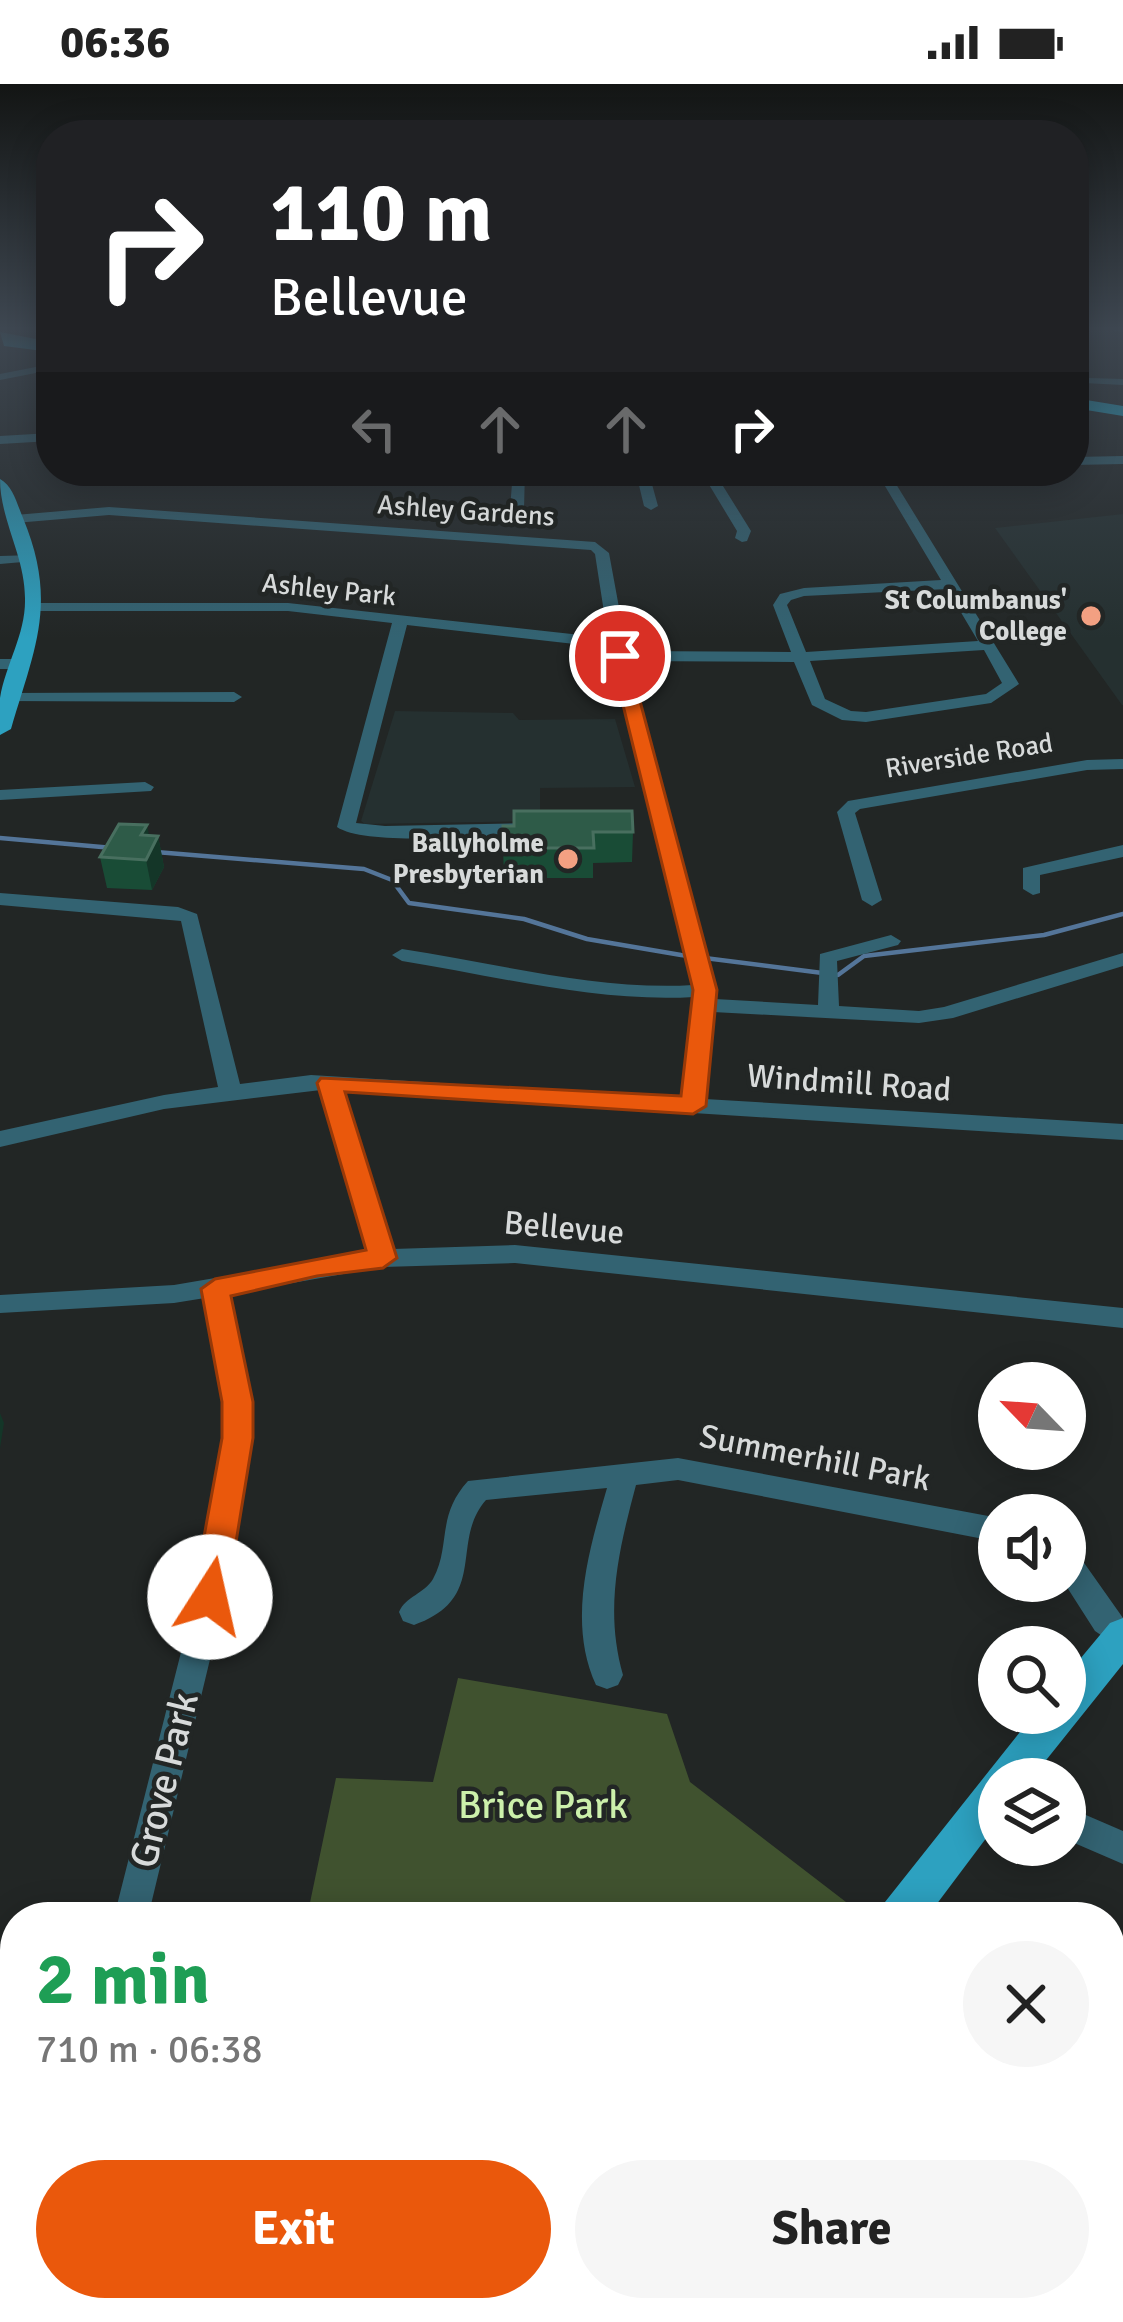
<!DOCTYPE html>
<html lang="en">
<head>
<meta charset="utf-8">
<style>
  body { margin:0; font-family:Signika,sans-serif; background:#f6f6f6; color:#222; height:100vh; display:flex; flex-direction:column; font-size:45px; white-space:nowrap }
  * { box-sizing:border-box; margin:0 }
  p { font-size:39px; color:#767676 }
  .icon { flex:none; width:66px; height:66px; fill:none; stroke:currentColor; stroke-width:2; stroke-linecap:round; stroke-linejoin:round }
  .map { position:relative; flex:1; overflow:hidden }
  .drawer { position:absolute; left:0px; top:1818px; width:1125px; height:420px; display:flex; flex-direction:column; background:#fff; border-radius:48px 48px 0 0; box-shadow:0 6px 30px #0003 }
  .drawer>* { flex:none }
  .guide { position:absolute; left:36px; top:36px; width:1053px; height:366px; border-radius:48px; box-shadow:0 6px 30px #0003; background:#202124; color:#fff; overflow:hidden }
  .needle { width:78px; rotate:295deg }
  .buttons { position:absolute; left:978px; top:1278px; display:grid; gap:24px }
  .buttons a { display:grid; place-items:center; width:108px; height:108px; border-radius:50%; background:#fff; box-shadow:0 6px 30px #0003; font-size:60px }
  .pin { position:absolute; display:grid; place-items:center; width:102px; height:102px; color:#fff; margin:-51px; border:6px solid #fff; border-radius:50%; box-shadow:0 3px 12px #0007 }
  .me { position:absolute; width:132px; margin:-66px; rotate:10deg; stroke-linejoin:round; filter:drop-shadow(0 0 9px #0008) }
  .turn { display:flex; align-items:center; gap:42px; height:252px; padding:0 36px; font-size:54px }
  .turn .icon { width:156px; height:156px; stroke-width:2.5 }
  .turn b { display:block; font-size:84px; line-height:102px }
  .lanes { display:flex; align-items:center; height:114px; padding:0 36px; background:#0003; justify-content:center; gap:60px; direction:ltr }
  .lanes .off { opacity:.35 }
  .round { display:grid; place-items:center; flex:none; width:126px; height:126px; border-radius:63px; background:#f6f6f6 }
  .head { display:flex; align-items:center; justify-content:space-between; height:204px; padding:0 36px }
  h1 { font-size:72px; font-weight:700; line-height:90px; color:#1e9e55 }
  .cta { display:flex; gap:24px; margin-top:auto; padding:24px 36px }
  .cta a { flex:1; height:138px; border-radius:72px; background:#ea580c; color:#fff; font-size:48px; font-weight:700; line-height:138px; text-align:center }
  .cta a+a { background:#f6f6f6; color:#222 }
  .status { display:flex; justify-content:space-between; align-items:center; height:84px; padding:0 60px; background:#fff; direction:ltr }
  .status svg { height:33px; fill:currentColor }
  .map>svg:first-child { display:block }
  .built { fill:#253030 }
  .green { fill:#40522f }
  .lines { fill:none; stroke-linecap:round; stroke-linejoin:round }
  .stream { stroke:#547599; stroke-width:4.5 }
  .minor { fill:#336372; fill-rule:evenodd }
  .major { fill:#2da1c0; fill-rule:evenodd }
  .highway { fill:#20b9df; fill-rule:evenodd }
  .wall { fill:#194c36 }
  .shaded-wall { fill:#143628 }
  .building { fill:#2e5b48; stroke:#486f5f; stroke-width:3 }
  .route { fill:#ea580c; stroke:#983908; stroke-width:3 }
  .poi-dot { fill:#f3a082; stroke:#222625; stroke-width:4.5 }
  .labels { text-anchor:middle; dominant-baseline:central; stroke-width:9; stroke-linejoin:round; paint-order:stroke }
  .far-street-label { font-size:27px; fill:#d7dada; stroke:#222625 }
  .far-poi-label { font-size:27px; font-weight:bold; fill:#d7dada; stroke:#222625; text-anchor:end }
  .street-label { font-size:33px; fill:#d7dada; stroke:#222625 }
  .near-street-label { font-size:39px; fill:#d7dada; stroke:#222625 }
  .near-park-label { font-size:39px; fill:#ccf0ab; stroke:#222625 }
</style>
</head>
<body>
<div class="status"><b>06:36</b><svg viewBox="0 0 49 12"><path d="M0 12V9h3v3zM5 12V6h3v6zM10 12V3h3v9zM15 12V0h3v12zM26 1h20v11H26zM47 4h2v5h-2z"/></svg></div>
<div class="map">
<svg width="1123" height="2238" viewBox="0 0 1123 2238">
  <rect width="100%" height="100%" fill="#222625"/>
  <!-- built -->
  <path class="built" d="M 1123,430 L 1123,621 L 1122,621 L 995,444 Z
    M 395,627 L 513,629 L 519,636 L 615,635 L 635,703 L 540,704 L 540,737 L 365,740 L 361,737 Z"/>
  <!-- green -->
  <path class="green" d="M 458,1594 L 667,1630 L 690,1698 L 859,1828 L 855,1833 L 307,1833 L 336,1694 L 433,1698 Z
    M 265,2223 L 562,2223 L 551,2238 L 286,2238 Z"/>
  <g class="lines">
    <!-- stream -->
    <path class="stream" d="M 0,754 L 113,764
      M 156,768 L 364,785 L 392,796 L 409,819 L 524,835 L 587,855 L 681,871 L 838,891 L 864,872 L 1044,851 L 1123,830"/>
    <!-- minor -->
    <path class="minor" d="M 1084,242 L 1123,242 L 1123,248 Z
      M 51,280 L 51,286 L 0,296 L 0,290 Z
      M 1088,294 L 1123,295 L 1123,301 L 1084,299 Z
      M 51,349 L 51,357 L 0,360 L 0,352 Z
      M 1123,372 L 1123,380 L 1074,381 L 1074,373 Z
      M 513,387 L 525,387 L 524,425 L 517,429 L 510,425 Z
      M 592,387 L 814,387 L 808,391 L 718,394 L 751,447 L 747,457 L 742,458 L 735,454 L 737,447 L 705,394 L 650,393 L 658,422 L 651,426 L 644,422 L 637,393 L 598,391 Z
      M 876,387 L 888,387 L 1019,600 L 991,619 L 866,638 L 842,636 L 812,621 L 794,578 L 629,577 L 715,906 L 715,915 L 818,921 L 820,870 L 891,851 L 901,857 L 898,861 L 837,877 L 839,922 L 919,927 L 944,923 L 1123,869 L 1123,882 L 953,934 L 919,939 L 713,928 L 705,1015 L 1123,1040 L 1123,1056 L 344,1007 L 393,1165 L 515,1161 L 1123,1224 L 1123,1244 L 515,1179 L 383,1183 L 230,1210 L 252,1319 L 247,1392 L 225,1513 L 148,1833 L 114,1833 L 195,1513 L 219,1392 L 224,1319 L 205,1214 L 174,1219 L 0,1229 L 0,1211 L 174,1201 L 369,1168 L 321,1006 L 164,1025 L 0,1063 L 0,1047 L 164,1011 L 218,1003 L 181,837 L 0,821 L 0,809 L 178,823 L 197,830 L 240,1000 L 311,991 L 683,1014 L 694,913 C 600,919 495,892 402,877 L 392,871 L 402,865 C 495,879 600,907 693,901 L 610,564 L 407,541 L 356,739 L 385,742 L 533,739 L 542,745 L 533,751 C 492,751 366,763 337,743 L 392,539 L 288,527 L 35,527 L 28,523 L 35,519 L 288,519 L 608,554 L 595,470 L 591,466 L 109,431 L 15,439 L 8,435 L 15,431 L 109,423 L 595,458 L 609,469 L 627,567 L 791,568 L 773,521 L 780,510 L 804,504 L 941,496 ZM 947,505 L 978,557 L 806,568 L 787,521 L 791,516 L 804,512 ZM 984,566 L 1002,599 L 986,610 L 866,628 L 851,627 L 825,615 L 810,577 Z
      M 34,471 L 34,477 L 0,480 L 0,472 Z
      M 0,575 L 21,575 L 29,580 L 21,585 L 0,585 Z
      M 10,609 L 234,608 L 242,613 L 234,618 L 4,617 L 4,611 Z
      M 1123,675 L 1123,685 L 1087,686 L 860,725 L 855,729 L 882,816 L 872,822 L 862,816 L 837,728 L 848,717 L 1087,676 Z
      M 145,698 L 154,703 L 151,707 L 0,716 L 0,706 Z
      M 1123,761 L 1123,773 L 1040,791 L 1040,809 L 1033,811 L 1023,805 L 1023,784 Z
      M 678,1374 L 999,1434 L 999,1458 L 678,1396 L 636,1401 C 619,1465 604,1525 623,1591 L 618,1601 L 607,1605 L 596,1601 C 567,1538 589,1466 607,1404 L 486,1416 C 449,1458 490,1514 414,1541 L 403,1537 L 399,1528 C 406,1512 424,1510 433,1495 C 451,1462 436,1432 468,1397 Z
      M 1065,1463 L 1075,1466 L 1123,1534 L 1123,1566 L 1095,1547 L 1063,1497 Z
      M 1065,1722 L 1123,1747 L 1123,1780 L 1065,1755 Z
      M 27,2223 L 67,2223 L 64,2238 L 24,2238 Z"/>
    <!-- major -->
    <path class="major" d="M 0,395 C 13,402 17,420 23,434 C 58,519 35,563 11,645 L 0,651 C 0,639 0,625 0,614 C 6,579 26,550 25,514 C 25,472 0,436 0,395 Z
      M 1123,1534 L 1123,1580 L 1031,1695 L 999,1695 L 999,1737 L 927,1833 L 878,1833 L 885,1818 L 1035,1629 L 1065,1629 L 1065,1593 L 1110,1539 Z
      M 584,2223 L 639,2223 L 633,2238 L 577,2238 Z"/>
    <!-- highway -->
    <path class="highway" d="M 0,248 L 51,258 L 51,268 L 4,262 Z
      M 1074,314 L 1123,322 L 1123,332 L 1074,324 Z"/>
  </g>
  <!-- wall -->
  <path class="wall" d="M 514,742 L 633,748 L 632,778 L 593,779 L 593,794 L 504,794 L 503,764 Z
    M 149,752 L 158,752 L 164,783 L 152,806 L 107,804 L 100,773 Z"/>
  <!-- shaded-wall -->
  <path class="shaded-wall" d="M 147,741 L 152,765 L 158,752 L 164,783 L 152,806 L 141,751 Z
    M 0,1329 L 4,1339 L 0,1364 Z"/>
  <!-- building -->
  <path class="building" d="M 514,727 L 632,727 L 633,748 L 593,748 L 594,764 L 503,764 L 503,742 L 514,742 Z
    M 119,740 L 147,741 L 141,751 L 158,752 L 146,776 L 100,773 Z"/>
  <!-- sky -->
  <linearGradient id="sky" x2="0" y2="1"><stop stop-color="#131514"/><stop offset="0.44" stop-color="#3e4751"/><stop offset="1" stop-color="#3e4751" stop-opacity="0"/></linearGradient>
  <rect width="1123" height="555" fill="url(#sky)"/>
  <!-- route -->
  <path class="route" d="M 620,566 L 628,572 L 717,906 L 706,1022 L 693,1030 L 345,1008 L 397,1174 L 383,1184 L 317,1192 L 231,1212 L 253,1318 L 253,1354 L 227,1513 L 222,1524 L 210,1528 L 198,1524 L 193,1513 L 222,1354 L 222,1318 L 201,1205 L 215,1195 L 366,1166 L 317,999 L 321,994 L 681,1012 L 693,906 L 611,572 Z"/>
  <!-- markers -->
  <g class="poi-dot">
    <circle cx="1091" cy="532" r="12"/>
    <circle cx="568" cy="775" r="12"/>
  </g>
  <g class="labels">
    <!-- far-street labels -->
    <g class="far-street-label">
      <text transform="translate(466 427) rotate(4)">Ashley Gardens</text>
      <text transform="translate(329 506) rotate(6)">Ashley Park</text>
      <text transform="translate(969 672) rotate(-9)">Riverside Road</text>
    </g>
    <!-- far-poi labels -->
    <g class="far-poi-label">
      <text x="1067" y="516">St Columbanus'<tspan x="1067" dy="31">College</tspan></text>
      <text x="544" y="759">Ballyholme<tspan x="544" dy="31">Presbyterian</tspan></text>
    </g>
    <!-- street labels -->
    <g class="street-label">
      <text transform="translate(849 999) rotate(4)">Windmill Road</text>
      <text transform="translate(564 1144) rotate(5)">Bellevue</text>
      <text transform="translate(815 1374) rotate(11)">Summerhill Park</text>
    </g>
    <!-- near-street labels -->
    <g class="near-street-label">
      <text transform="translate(164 1696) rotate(-76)">Grove Park</text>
    </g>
    <!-- near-park labels -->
    <g class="near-park-label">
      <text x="543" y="1721">Brice Park</text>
    </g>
  </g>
</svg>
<div class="buttons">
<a><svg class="needle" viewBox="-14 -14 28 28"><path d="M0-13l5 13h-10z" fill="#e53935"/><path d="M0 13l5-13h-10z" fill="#767676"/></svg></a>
<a><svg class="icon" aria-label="sound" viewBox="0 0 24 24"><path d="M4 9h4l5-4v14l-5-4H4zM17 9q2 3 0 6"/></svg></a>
<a><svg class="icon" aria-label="search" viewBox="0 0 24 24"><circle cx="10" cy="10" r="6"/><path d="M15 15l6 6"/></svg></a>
<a><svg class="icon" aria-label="layers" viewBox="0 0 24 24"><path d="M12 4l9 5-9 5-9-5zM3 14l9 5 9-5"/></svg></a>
</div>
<div class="pin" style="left:620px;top:572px;background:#d93025"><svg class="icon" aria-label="arrive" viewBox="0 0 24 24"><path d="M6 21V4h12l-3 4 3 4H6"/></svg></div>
<svg class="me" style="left:210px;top:1513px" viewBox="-20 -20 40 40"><circle r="19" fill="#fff"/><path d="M0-13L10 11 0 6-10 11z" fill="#ea580c"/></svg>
<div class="guide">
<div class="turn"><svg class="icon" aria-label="right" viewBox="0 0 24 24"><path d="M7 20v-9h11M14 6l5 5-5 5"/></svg><div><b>110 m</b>Bellevue</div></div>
<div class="lanes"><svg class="icon off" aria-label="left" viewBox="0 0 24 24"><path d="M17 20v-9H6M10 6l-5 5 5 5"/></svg><svg class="icon off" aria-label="ahead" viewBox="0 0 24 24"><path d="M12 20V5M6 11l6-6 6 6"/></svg><svg class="icon off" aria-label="ahead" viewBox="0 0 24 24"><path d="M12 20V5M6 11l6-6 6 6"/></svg><svg class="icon" aria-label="right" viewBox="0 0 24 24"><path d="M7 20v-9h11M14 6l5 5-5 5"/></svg></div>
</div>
<section class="drawer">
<div class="head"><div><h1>2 min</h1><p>710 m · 06:38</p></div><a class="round"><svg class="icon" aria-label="close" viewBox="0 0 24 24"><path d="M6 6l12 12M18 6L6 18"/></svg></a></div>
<div class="cta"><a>Exit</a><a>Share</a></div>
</section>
</div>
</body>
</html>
